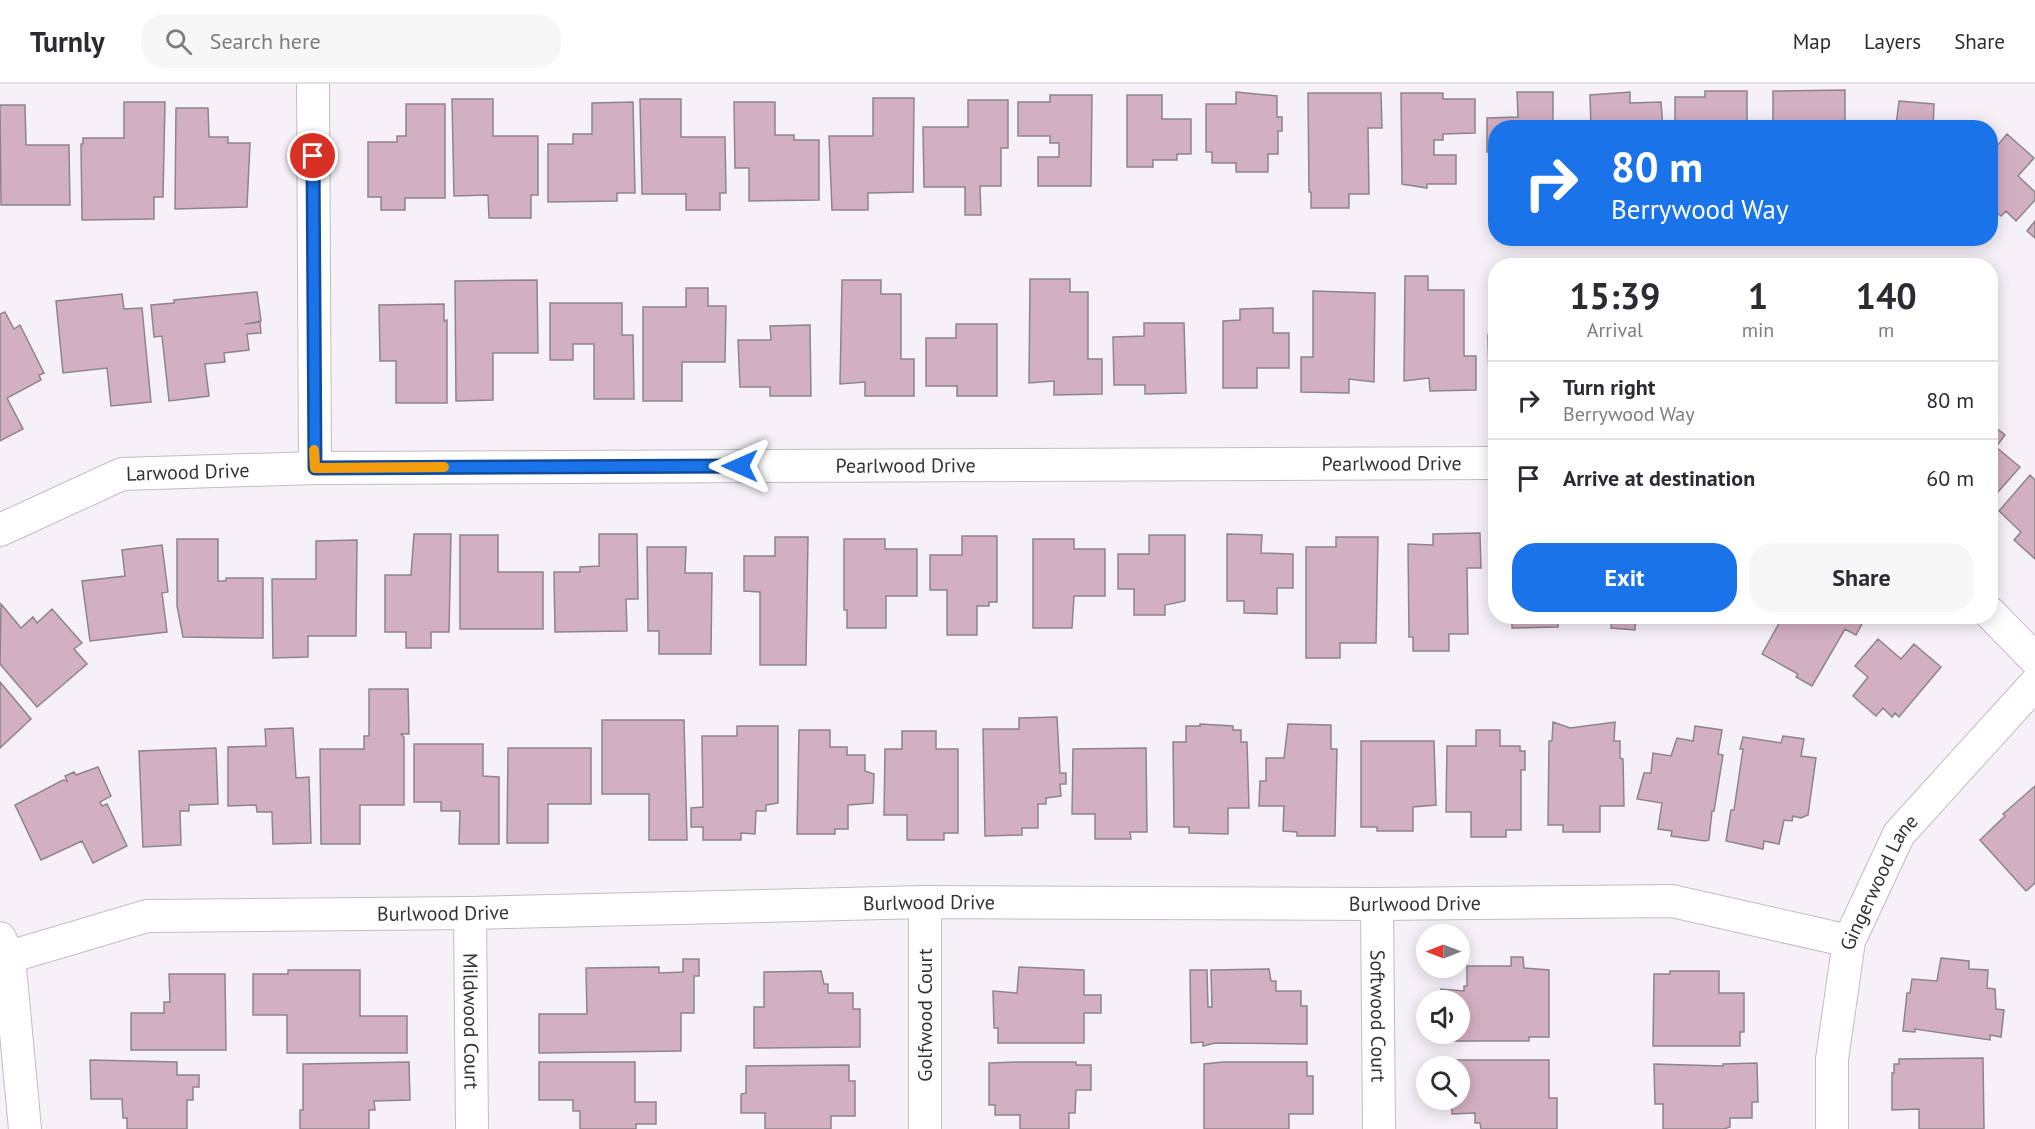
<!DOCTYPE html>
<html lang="en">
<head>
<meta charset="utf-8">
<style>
  body { margin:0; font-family:"PT Sans",sans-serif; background:#f7f7f7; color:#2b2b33; height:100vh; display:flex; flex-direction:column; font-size:22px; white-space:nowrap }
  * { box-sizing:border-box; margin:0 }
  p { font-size:20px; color:#7c7c81 }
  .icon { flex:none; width:33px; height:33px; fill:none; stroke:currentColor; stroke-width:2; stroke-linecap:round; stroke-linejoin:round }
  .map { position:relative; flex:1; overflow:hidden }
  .details { position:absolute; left:1488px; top:174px; width:510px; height:366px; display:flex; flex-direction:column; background:#fff; border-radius:24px; box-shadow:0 3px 15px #0003 }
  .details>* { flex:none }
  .banner { position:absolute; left:1488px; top:36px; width:510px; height:126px; border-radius:24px; box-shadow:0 3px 15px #0003; background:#1a73e8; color:#fff; overflow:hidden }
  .needle { width:39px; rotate:270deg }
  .fabs { position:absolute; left:1416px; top:840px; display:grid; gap:12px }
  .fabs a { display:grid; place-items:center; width:54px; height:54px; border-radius:50%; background:#fff; box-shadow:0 3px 15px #0003; font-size:30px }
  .pin { position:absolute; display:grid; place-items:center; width:51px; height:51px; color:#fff; margin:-26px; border:3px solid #fff; border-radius:50%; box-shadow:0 2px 6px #0007 }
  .me { position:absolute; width:66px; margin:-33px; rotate:270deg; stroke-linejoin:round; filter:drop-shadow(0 0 4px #0008) }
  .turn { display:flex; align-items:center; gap:21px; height:126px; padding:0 24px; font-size:27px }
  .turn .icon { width:78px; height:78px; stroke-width:2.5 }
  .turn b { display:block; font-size:42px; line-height:51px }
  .eta { display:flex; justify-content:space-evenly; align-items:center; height:102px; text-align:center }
  .eta b { font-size:36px; font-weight:700; line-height:42px }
  .button { display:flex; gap:12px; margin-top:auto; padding:12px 24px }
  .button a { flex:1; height:69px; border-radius:24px; background:#1a73e8; color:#fff; font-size:24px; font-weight:700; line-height:69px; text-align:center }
  .button a+a { background:#f7f7f7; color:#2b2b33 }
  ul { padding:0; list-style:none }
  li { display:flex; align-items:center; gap:18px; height:78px; padding:0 24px; border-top:2px solid #e1e1e2 }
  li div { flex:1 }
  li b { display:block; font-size:22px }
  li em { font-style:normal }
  header { display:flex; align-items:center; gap:36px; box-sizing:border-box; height:84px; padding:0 30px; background:#fff; border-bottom:2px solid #e1e1e2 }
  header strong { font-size:28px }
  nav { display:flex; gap:33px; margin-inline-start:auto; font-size:21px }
  .search { width:420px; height:54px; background:#f7f7f7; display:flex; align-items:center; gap:15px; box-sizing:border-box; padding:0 21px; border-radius:24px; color:#7c7c81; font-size:22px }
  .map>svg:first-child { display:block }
  .building { fill:#d3afc2; stroke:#8d8589; stroke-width:1.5 }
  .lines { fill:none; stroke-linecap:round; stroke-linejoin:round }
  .street-casing { stroke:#c2bcc3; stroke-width:34 }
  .street { stroke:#fff; stroke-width:32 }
  .route-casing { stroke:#114b97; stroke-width:15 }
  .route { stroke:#1a73e8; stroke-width:10 }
  .slow { stroke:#f59e0b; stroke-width:10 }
  .labels { text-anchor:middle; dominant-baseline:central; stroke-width:5; stroke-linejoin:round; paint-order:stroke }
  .street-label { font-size:20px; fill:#353235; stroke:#fff }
</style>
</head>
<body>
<header>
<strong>Turnly</strong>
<div class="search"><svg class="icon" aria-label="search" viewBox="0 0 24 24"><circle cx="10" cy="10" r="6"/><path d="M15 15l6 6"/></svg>Search here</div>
<nav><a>Map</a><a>Layers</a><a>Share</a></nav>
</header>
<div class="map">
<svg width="2035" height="1045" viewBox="0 0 2035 1045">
  <rect width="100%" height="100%" fill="#f6f1f8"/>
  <!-- building -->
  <path class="building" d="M 1845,6 L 1845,41 L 1833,41 L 1833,44 L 1773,44 L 1773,7 Z
    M 1705,7 L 1747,7 L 1747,44 L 1675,44 L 1675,13 L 1705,13 Z
    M 1236,8 L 1277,12 L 1277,33 L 1282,33 L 1282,47 L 1278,47 L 1278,70 L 1268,70 L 1268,88 L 1236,88 L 1236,79 L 1212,79 L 1212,68 L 1206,68 L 1206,20 L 1236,20 Z
    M 1517,8 L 1553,8 L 1553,44 L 1496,44 L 1496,68 L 1487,68 L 1487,34 L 1518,33 Z
    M 1630,8 L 1630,19 L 1661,18 L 1663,44 L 1591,44 L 1590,11 Z
    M 1308,9 L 1381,9 L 1382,44 L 1368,44 L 1369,110 L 1349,110 L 1349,124 L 1311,124 L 1311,108 L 1309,108 Z
    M 1401,9 L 1443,9 L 1443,15 L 1475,15 L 1475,49 L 1443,50 L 1443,56 L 1434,56 L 1434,71 L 1456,71 L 1456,100 L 1427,100 L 1427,104 L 1402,100 Z
    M 1050,11 L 1092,11 L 1091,102 L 1038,102 L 1038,73 L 1059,73 L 1059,59 L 1050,59 L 1050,52 L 1018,52 L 1018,18 L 1050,18 Z
    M 1127,11 L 1162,11 L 1162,35 L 1191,35 L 1191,70 L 1177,70 L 1177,76 L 1153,76 L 1153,83 L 1127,83 Z
    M 873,14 L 914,14 L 913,108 L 868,109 L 868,126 L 832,126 L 829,52 L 873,52 Z
    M 452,15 L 493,15 L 493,52 L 538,52 L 538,111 L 531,111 L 531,134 L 489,134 L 488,111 L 454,112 Z
    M 640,15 L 681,15 L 681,53 L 725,53 L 726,109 L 720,109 L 720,126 L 686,126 L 686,110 L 642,110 Z
    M 968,16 L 1008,16 L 1008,64 L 1001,64 L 1001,102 L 980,102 L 981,131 L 965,131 L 965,103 L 924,103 L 923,43 L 968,43 Z
    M 1899,17 L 1934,20 L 1933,44 L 1865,44 L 1866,39 L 1896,42 Z
    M 124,18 L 165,18 L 163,113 L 154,113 L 154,135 L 82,136 L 81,60 L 83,60 L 83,54 L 124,54 Z
    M 633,18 L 635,109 L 617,109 L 617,117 L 548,118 L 548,60 L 573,60 L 573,50 L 592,50 L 592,19 Z
    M 734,18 L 775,18 L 775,51 L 794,51 L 794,56 L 819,56 L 819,116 L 749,117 L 749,84 L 735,84 Z
    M 406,20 L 445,20 L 445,114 L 405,114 L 405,126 L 381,126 L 381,113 L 368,113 L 368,58 L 397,58 L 397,52 L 406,52 Z
    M 0,21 L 25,21 L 26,61 L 69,61 L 70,121 L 1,121 Z
    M 176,24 L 208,24 L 209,53 L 228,53 L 228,59 L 250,59 L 247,123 L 175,125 Z
    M 2007,50 L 2034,74 L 2018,92 L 2035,108 L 2035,116 L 2016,137 L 2006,127 L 2001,132 L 1990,123 L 1990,70 Z
    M 2035,137 L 2035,154 L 2027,147 Z
    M 1711,177 L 1734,178 L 1734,182 L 1711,182 Z
    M 1405,192 L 1428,192 L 1428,206 L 1464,206 L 1464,272 L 1476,272 L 1476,306 L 1430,307 L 1429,294 L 1404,297 Z
    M 1030,195 L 1070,195 L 1070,208 L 1088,208 L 1088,275 L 1102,275 L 1102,310 L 1054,311 L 1054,297 L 1029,299 Z
    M 537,196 L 538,269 L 493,269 L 493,316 L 456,317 L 455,197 Z
    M 842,196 L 881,196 L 881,210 L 901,210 L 901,275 L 914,275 L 914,312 L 865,312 L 865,298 L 840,300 Z
    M 686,204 L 708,204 L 708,222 L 726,222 L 725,278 L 682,278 L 682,317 L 643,317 L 643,223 L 686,223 Z
    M 1313,207 L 1375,209 L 1374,298 L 1349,295 L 1349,309 L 1301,308 L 1301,273 L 1313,273 Z
    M 257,208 L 261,237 L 245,240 L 260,238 L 261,249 L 247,250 L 249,266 L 224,269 L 225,278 L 205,280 L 209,312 L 169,317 L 162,252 L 154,253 L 151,221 L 174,219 L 174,216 Z
    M 122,210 L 124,225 L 142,224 L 151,318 L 111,322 L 107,284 L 63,289 L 56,217 Z
    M 550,219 L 622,219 L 622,251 L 633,251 L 634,315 L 594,315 L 594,260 L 573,260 L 573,276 L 550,276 Z
    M 444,220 L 444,237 L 447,236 L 447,319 L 396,319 L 396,277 L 380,277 L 379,221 Z
    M 1273,224 L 1273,249 L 1289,249 L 1289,284 L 1257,284 L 1257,304 L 1223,304 L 1223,237 L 1240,236 L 1240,225 Z
    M 1491,225 L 1496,225 L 1496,298 L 1489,298 L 1488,251 L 1491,251 Z
    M 5,228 L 14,245 L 20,241 L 44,289 L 39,291 L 41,296 L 7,314 L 23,345 L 0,357 L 0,230 Z
    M 1144,239 L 1184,239 L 1186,309 L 1145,310 L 1145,301 L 1114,301 L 1113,253 L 1144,252 Z
    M 956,240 L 997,240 L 997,312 L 957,312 L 957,302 L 926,302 L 926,254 L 956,254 Z
    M 810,241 L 811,312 L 770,312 L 770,303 L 740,303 L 738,256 L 771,256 L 770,242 Z
    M 1990,339 L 2005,351 L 1996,363 L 2020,383 L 1990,417 Z
    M 2030,391 L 2035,396 L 2035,475 L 2014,456 L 2021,448 L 1999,427 Z
    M 1480,449 L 1481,484 L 1467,484 L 1468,550 L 1449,550 L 1449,567 L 1413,567 L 1413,553 L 1409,553 L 1408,460 L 1433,461 L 1433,450 Z
    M 414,450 L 451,450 L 449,548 L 431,548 L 431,564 L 406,564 L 406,548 L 385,548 L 385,491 L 411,491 Z
    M 599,450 L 637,450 L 638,515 L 626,515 L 627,547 L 555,548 L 554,488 L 580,488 L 580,483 L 599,482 Z
    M 1227,450 L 1262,451 L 1261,469 L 1293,470 L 1293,504 L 1277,504 L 1277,530 L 1244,529 L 1244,517 L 1227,517 Z
    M 460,451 L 498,451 L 498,488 L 543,488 L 543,545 L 460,545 Z
    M 1149,451 L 1185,451 L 1185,517 L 1165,521 L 1165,531 L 1134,531 L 1134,505 L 1118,505 L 1118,470 L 1149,470 Z
    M 962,452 L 997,452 L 997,518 L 989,518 L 989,522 L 977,522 L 977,551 L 947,551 L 947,506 L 930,506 L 930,471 L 962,471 Z
    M 775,453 L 808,453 L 806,581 L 760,581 L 760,508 L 744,507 L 744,472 L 775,472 Z
    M 1336,453 L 1378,453 L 1376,559 L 1340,559 L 1340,574 L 1306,574 L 1306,463 L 1336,463 Z
    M 177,455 L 218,455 L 218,497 L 226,497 L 226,494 L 263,494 L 263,554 L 183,553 L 177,522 Z
    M 844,455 L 885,455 L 885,465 L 917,465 L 917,512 L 886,512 L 886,544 L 847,544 L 847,526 L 844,526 Z
    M 1033,455 L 1074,455 L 1074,465 L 1105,465 L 1105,512 L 1074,512 L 1072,544 L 1033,544 Z
    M 357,456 L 356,552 L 308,552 L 308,573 L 273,574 L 272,495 L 316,495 L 316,457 Z
    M 162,461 L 168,508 L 162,509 L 167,548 L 90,557 L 82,497 L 125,492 L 122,466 Z
    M 647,463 L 686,463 L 685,489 L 712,489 L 711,570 L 659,570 L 659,547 L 648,547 Z
    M 1493,467 L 1496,467 L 1496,503 L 1493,503 Z
    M 1,520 L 21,544 L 33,533 L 37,539 L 52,525 L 82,559 L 74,565 L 87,580 L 37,623 L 0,580 Z
    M 1512,532 L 1558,532 L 1558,543 L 1512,544 Z
    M 1612,532 L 1636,532 L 1635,546 L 1611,544 Z
    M 1699,532 L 1729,532 L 1729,539 L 1699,537 Z
    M 1783,532 L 1866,532 L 1856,551 L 1845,545 L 1812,602 L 1796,593 L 1798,590 L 1762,570 Z
    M 1878,555 L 1901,575 L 1914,560 L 1941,583 L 1899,633 L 1895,629 L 1892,633 L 1883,624 L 1876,632 L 1853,612 L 1868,593 L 1855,582 Z
    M 0,598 L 31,635 L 0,664 Z
    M 369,605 L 408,605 L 409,650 L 401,650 L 404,653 L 404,721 L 360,721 L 360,760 L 321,760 L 320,665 L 364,665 L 364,652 L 369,652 Z
    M 1057,633 L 1060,689 L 1066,689 L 1066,700 L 1060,700 L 1061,712 L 1046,714 L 1046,720 L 1038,720 L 1038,744 L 1022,744 L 1022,751 L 985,752 L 983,645 L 1019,645 L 1019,634 Z
    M 602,636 L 684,636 L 687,756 L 649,756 L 649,710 L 602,710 Z
    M 1553,638 L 1570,644 L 1615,638 L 1614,657 L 1620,657 L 1620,674 L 1623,675 L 1624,722 L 1600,722 L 1600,748 L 1563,748 L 1563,741 L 1548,741 L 1549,657 L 1552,657 Z
    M 1200,640 L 1233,642 L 1233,646 L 1241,646 L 1241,658 L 1247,658 L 1249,724 L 1228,724 L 1228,750 L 1189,749 L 1189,743 L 1174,743 L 1173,658 L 1186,658 L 1186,642 L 1200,642 Z
    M 1288,640 L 1331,641 L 1331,665 L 1337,665 L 1335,752 L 1297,752 L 1297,748 L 1283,747 L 1284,722 L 1259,722 L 1260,697 L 1266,697 L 1266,674 L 1284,674 Z
    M 737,642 L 778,642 L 778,719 L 766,721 L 766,727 L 756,727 L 755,750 L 741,749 L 741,756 L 703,756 L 703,743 L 691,743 L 691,724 L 703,723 L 702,652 L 737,652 Z
    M 1695,642 L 1722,646 L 1718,670 L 1723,671 L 1714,727 L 1712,727 L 1709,756 L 1705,757 L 1671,752 L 1672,747 L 1658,745 L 1662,719 L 1637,715 L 1644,689 L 1651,689 L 1653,669 L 1671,672 L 1677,654 L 1693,657 Z
    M 293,644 L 296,694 L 309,693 L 311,759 L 273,760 L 272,728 L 257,728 L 256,721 L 228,722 L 228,663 L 266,662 L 265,645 Z
    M 799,646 L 830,646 L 830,663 L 847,663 L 847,671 L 865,671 L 865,687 L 874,690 L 873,719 L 848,721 L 848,745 L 835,745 L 835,750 L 797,750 Z
    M 1476,646 L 1500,646 L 1500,662 L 1520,662 L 1520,667 L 1525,667 L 1525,686 L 1521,686 L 1521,746 L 1506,746 L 1506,753 L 1471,753 L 1471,728 L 1446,728 L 1447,662 L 1476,662 Z
    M 902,647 L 936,647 L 936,665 L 958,665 L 958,749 L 944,749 L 944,756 L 907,756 L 907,731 L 884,731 L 885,665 L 902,665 Z
    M 1783,652 L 1804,655 L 1801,672 L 1816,674 L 1808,731 L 1801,734 L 1793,732 L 1792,737 L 1784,736 L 1779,760 L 1764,757 L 1763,765 L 1726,757 L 1731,726 L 1734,726 L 1743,665 L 1740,665 L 1743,653 L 1781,659 Z
    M 1361,657 L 1434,657 L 1436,721 L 1413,723 L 1413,747 L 1377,747 L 1377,743 L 1361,743 Z
    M 414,660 L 483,660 L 483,692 L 499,693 L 499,760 L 459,760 L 460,727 L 441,727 L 441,718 L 414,718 Z
    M 216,664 L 218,720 L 189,721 L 189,727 L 180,727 L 181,761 L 143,763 L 139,667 Z
    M 508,664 L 591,664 L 591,720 L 548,720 L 548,759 L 507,759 Z
    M 1146,664 L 1147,748 L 1130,748 L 1131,755 L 1095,755 L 1095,730 L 1072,730 L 1073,665 Z
    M 98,683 L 111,712 L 100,718 L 102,722 L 107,720 L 127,762 L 93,779 L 82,757 L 41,776 L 15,721 L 63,696 L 67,697 L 65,692 L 74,688 L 76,691 Z
    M 2035,702 L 2035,799 L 2026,807 L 1980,756 L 2005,732 L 2003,730 Z
    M 1511,873 L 1523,873 L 1524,884 L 1549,886 L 1549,953 L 1529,953 L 1529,957 L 1446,957 L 1446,950 L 1460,950 L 1460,916 L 1441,916 L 1441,905 L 1464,907 L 1464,902 L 1467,902 L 1467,882 L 1511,882 Z
    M 1941,874 L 1969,877 L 1969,885 L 1988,886 L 1987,904 L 1995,905 L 1996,925 L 2004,926 L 2001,953 L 1990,951 L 1990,956 L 1915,945 L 1915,948 L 1903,947 L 1907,909 L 1910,909 L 1912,895 L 1937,897 Z
    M 683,875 L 699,875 L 699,892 L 694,892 L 694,929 L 681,929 L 681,967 L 539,969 L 539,930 L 587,930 L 586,884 L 659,883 L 659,889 L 683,888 Z
    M 1019,883 L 1084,886 L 1084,911 L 1101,911 L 1101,929 L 1084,929 L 1084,959 L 998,959 L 998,944 L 994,944 L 993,907 L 1017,909 Z
    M 1269,885 L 1271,897 L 1276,897 L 1276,907 L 1301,907 L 1301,922 L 1307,922 L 1307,960 L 1215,959 L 1203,962 L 1203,958 L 1191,959 L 1190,886 L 1207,886 L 1208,923 L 1212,923 L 1211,886 Z
    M 288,886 L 360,886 L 360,932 L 407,932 L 407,969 L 287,969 L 287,931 L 253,931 L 253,890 L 288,890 Z
    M 821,887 L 824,900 L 828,900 L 828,909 L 853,909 L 853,925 L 860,925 L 860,963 L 754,964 L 754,923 L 764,923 L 764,888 Z
    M 1670,887 L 1719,887 L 1719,909 L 1744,909 L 1744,948 L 1740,948 L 1740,962 L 1653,962 L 1654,890 L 1670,890 Z
    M 169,890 L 225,890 L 226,966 L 131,966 L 131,929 L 164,929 L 164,918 L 170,918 Z
    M 1983,974 L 1984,1045 L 1919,1045 L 1919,1025 L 1892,1026 L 1892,989 L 1894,989 L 1894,980 L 1899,980 L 1899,975 Z
    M 90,976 L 177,978 L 177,991 L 199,991 L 199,1003 L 193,1003 L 193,1016 L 187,1016 L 187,1045 L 127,1045 L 127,1034 L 123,1034 L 122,1015 L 91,1015 Z
    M 1445,976 L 1549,976 L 1549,1014 L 1557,1014 L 1557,1045 L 1481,1045 L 1480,1039 L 1475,1039 L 1475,1029 L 1452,1030 L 1452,1017 L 1446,1016 L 1460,1016 L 1460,982 L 1445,982 Z
    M 409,978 L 410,1016 L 374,1017 L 375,1026 L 369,1026 L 369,1045 L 300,1045 L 300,1026 L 303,1026 L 303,980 Z
    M 539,978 L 635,978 L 635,1018 L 656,1018 L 656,1040 L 636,1040 L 636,1045 L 580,1045 L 580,1027 L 573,1027 L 573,1016 L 539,1016 Z
    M 1020,978 L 1076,978 L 1076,981 L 1091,981 L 1091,1006 L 1076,1006 L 1075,1029 L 1069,1029 L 1069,1045 L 1020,1045 L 1020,1031 L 995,1031 L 995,1021 L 989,1021 L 989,979 Z
    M 1223,978 L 1307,978 L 1307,992 L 1313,992 L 1313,1030 L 1289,1030 L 1289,1045 L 1204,1045 L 1204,980 Z
    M 1757,979 L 1758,1018 L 1752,1018 L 1752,1034 L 1730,1034 L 1730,1043 L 1724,1045 L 1663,1045 L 1663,1020 L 1655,1020 L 1654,980 L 1723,982 L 1723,980 Z
    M 849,981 L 849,997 L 855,997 L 855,1032 L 831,1032 L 831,1045 L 765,1045 L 765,1029 L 741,1029 L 741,1010 L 746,1009 L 746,982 Z"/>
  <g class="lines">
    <defs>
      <g id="street">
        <path d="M 313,0 L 315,384"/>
        <path id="s1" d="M 0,446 L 122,390 L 315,384 L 1496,379"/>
        <path d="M 1990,529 L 2035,575"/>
        <path d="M 925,818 L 925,1045"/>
        <path id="s2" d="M 1377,820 L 1379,1045"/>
        <path id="s3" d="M 470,829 L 472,1045"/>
        <path d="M 0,854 L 9,873 L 25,1045"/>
        <path id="s4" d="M 9,873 L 147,832 L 470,829 L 925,818 L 1377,820 L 1672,817 L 1849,857"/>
        <path id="s5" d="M 1832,1045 L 1832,975 L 1849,857 L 1899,750 L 2035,600"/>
      </g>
    </defs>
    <!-- street casing -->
    <use href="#street" class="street-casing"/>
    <!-- street -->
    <use href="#street" class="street"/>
  </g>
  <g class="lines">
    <defs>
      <path id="route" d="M 313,72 L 315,384 L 740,382"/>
    </defs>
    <!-- route casing -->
    <use href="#route" class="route-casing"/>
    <!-- route -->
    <use href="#route" class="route"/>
    <!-- slow -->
    <path class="slow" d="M 314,366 L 315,384 L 444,383"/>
  </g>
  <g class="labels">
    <!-- street labels -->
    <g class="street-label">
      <text stroke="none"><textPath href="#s1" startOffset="1404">Pearlwood Drive</textPath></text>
      <text stroke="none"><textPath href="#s1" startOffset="918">Pearlwood Drive</textPath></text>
      <text stroke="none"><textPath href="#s1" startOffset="200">Larwood Drive</textPath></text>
      <text stroke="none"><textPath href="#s5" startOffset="255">Gingerwood Lane</textPath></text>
      <text stroke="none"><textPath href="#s4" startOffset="926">Burlwood Drive</textPath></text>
      <text stroke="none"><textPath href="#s4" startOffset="1412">Burlwood Drive</textPath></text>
      <text stroke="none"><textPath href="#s4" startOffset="440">Burlwood Drive</textPath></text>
      <text transform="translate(925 931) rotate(-90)">Golfwood Court</text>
      <text stroke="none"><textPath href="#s2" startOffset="112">Softwood Court</textPath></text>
      <text stroke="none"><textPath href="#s3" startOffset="108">Mildwood Court</textPath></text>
    </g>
  </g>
</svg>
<div class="fabs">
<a><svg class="needle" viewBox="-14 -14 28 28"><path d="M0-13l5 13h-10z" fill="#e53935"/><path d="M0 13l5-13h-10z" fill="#7c7c81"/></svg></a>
<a><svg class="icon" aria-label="sound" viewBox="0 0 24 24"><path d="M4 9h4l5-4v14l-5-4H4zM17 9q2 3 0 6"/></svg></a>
<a><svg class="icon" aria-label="search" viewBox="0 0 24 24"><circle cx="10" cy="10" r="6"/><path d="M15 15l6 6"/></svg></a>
</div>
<div class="pin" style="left:313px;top:72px;background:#d93025"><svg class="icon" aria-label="arrive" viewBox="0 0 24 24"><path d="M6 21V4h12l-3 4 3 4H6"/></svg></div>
<svg class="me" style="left:740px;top:382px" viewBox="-20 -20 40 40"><path d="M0-17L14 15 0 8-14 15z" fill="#1a73e8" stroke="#fff" stroke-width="4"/></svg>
<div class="banner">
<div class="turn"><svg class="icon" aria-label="right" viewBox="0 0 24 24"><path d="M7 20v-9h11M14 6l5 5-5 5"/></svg><div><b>80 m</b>Berrywood Way</div></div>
</div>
<section class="details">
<div class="eta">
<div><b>15:39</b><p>Arrival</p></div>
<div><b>1</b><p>min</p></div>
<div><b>140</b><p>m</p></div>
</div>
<ul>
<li><svg class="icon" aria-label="right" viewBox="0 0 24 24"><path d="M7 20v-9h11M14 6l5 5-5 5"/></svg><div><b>Turn right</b><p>Berrywood Way</p></div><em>80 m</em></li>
<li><svg class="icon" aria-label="arrive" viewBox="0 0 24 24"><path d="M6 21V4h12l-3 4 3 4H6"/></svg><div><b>Arrive at destination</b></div><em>60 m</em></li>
</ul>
<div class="button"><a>Exit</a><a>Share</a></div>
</section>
</div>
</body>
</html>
